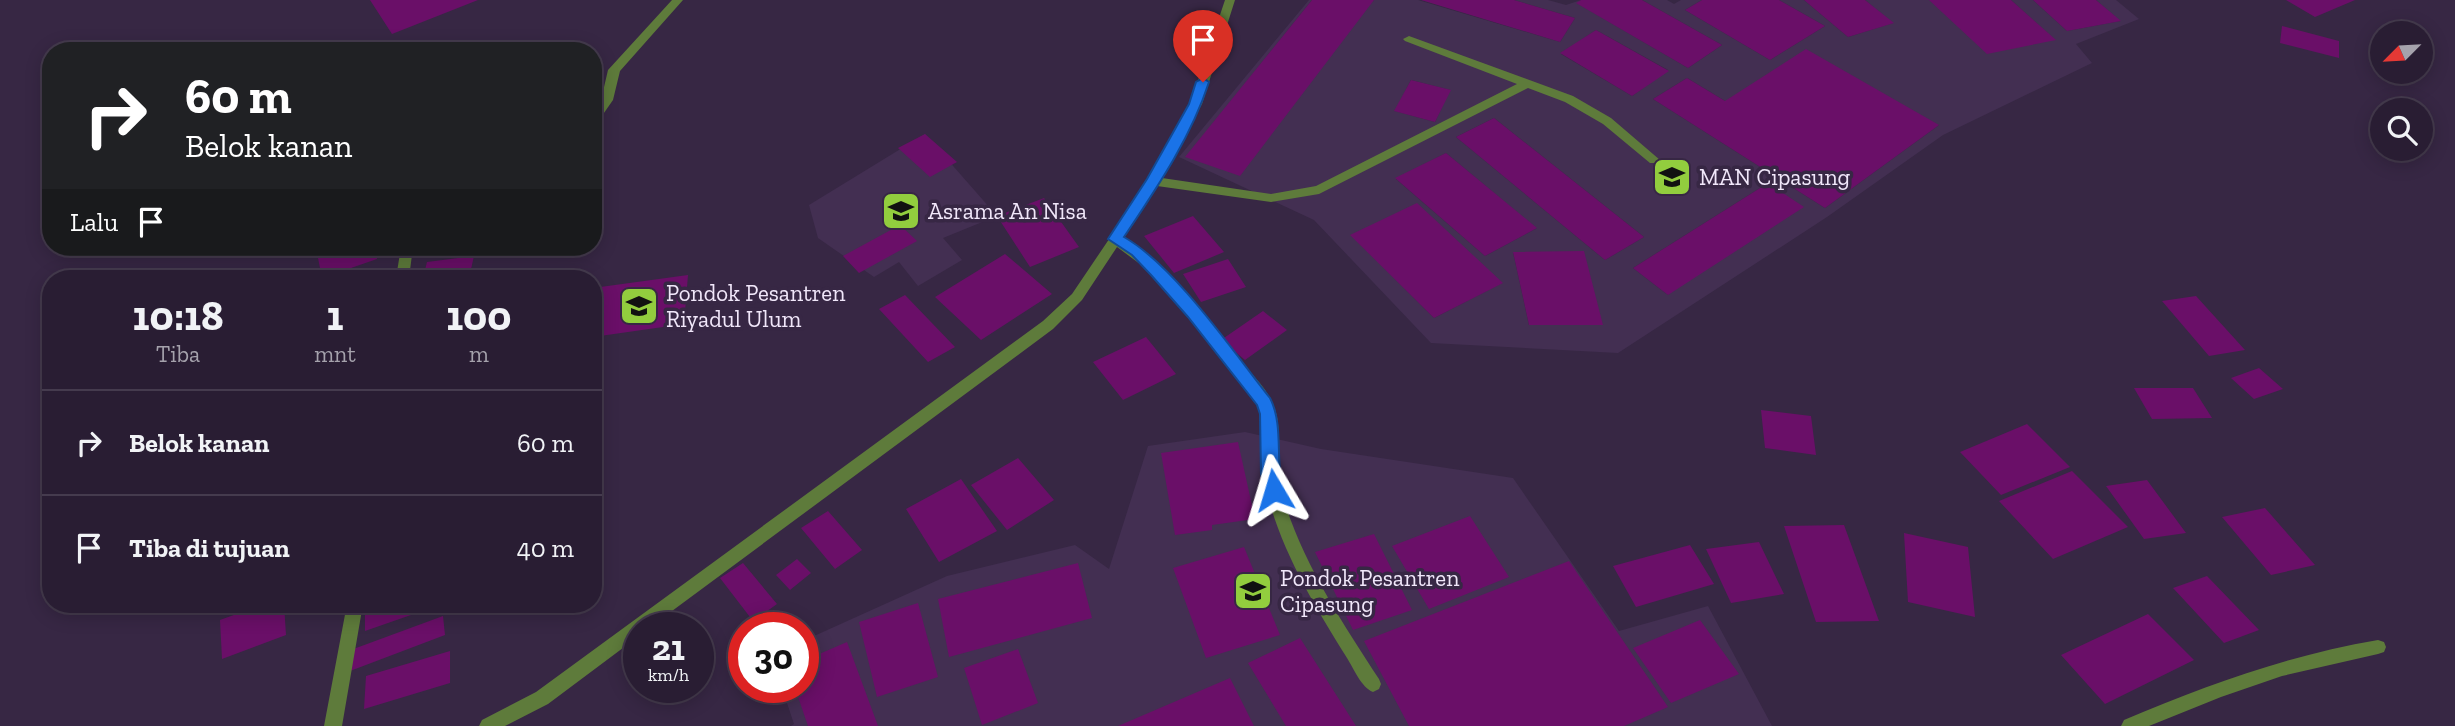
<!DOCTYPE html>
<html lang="id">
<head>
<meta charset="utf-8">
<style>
  body { margin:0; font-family:"Zilla Slab",serif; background:#352a3f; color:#f1f3f6; height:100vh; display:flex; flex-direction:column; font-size:26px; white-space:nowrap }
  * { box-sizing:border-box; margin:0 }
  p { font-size:23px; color:#a5a2ac }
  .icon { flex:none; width:38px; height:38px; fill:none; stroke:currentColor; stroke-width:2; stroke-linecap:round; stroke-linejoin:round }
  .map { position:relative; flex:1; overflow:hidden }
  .side { position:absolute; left:42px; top:270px; width:560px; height:343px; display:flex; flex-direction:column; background:#291d33; border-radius:28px; box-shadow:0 4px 18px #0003,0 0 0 2px #453b4e }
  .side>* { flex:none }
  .banner { position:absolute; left:42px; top:42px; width:560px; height:214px; border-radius:28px; box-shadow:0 4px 18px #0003,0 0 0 2px #453b4e; background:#202124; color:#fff; overflow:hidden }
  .needle { width:46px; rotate:246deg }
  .controls { position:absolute; left:2370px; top:21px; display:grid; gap:14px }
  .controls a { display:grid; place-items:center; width:63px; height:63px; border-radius:50%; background:#291d33; box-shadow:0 4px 18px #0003,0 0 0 2px #453b4e; font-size:35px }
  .speed { position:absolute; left:623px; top:612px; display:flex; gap:14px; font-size:35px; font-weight:700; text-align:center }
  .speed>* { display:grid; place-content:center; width:91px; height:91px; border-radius:50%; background:#291d33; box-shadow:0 4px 18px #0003,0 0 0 2px #453b4e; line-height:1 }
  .speed small { font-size:18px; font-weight:400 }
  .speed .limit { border:10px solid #d22; background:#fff; color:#111 }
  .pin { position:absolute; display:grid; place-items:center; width:60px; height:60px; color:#fff; margin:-72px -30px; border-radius:50% 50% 50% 0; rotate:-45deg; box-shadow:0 0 7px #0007 }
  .pin .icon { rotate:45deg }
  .me { position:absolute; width:77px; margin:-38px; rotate:353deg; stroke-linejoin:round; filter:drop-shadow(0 0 5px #0008) }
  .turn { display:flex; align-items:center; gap:24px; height:147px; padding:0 28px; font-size:32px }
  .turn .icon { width:91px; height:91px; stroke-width:2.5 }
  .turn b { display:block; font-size:49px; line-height:60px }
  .then { display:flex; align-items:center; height:66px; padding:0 28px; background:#0003; gap:14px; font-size:26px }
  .eta { display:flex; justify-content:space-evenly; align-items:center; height:119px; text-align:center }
  .eta b { font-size:42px; font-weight:800; line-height:49px }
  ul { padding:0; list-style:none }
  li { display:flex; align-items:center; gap:21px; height:105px; padding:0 28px; border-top:2px solid #453b4e }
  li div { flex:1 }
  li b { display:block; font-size:26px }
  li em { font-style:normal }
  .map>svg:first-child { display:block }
  .built { fill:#432f52; fill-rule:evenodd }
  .building { fill:#6a0f68 }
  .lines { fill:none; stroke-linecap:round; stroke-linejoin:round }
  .minor { fill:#5e7b3b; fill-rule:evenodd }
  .route { fill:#1a73e8; stroke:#114b97; stroke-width:2 }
  .labels { text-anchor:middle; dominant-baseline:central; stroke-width:7; stroke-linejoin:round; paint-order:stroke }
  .poi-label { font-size:23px; fill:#f1e7fa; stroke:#372744; text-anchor:start }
</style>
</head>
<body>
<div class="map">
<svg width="2455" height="726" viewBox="0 0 2455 726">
  <rect width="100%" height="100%" fill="#372744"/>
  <!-- built -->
  <path class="built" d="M 1309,0 L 1312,0 L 1186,157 L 1374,0 L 1418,0 L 1560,42 L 1575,18 L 1514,0 L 1548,0 L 1566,5 L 1581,0 L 1577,3 L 1688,68 L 1722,45 L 1642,0 L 1667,0 L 1674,4 L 1681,0 L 1702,0 L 1685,10 L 1770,60 L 1825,26 L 1779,0 L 1804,0 L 1848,37 L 1893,23 L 1865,0 L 1929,0 L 2055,40 L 2011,0 L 2033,0 L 2067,31 L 2120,21 L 2096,0 L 2116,0 L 2139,19 L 2076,44 L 2092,63 L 1943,135 L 1827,217 L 1618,353 L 1431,343 L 1314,220 L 1179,157 ZM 1596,30 L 1668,70 L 1632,96 L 1561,54 ZM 1687,78 L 1725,101 L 1939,125 L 1825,208 L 1653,99 ZM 1411,80 L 1450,90 L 1435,122 L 1395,111 ZM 1494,118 L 1644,237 L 1605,260 L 1456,137 ZM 1446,153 L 1536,228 L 1537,228 L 1485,256 L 1396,179 ZM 1768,183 L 1668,295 L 1633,268 ZM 1351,235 L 1502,283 L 1434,318 ZM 1513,252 L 1602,324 L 1529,325 Z
    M 925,134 L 997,216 L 943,238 L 962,260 L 918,286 L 899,262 L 874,277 L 818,238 L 809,205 Z
    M 1245,432 L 1321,449 L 1513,478 L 1619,631 L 1708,606 L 1772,726 L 791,726 L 794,724 L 782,688 L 803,688 L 803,641 L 947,576 L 1075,545 L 1109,569 L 1148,446 Z"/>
  <!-- building -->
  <path class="building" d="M 370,0 L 478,0 L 392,34 Z
    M 1312,0 L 1374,0 L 1240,176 L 1185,157 Z
    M 1421,0 L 1514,0 L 1575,18 L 1560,42 Z
    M 1581,0 L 1642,0 L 1722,45 L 1688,68 L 1576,3 Z
    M 1702,0 L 1779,0 L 1825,26 L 1770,60 L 1685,10 Z
    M 1804,0 L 1865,0 L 1894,23 L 1848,37 Z
    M 1929,0 L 2011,0 L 2056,40 L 1987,54 Z
    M 2033,0 L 2096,0 L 2121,21 L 2067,31 Z
    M 2286,0 L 2355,0 L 2315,17 Z
    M 2282,26 L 2339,41 L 2339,58 L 2280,43 Z
    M 1596,30 L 1669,71 L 1632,96 L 1560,53 Z
    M 1806,49 L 1939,125 L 1825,208 L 1653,99 L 1687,78 L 1725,101 Z
    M 1411,80 L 1451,90 L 1435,122 L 1394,111 Z
    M 1494,118 L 1644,237 L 1605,260 L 1456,137 Z
    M 925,134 L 957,162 L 930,177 L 898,148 Z
    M 1446,153 L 1537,228 L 1485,256 L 1395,178 Z
    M 1768,183 L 1804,207 L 1668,295 L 1633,268 Z
    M 1044,198 L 1079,247 L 1030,267 L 997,216 Z
    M 1417,203 L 1503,283 L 1434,318 L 1350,235 Z
    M 1193,216 L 1224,252 L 1174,273 L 1144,236 Z
    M 900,225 L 917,241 L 859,273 L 843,256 Z
    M 352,247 L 374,247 L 377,259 L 322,278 L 318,258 Z
    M 1584,251 L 1603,325 L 1529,325 L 1513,252 Z
    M 1005,254 L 1052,294 L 981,340 L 935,297 Z
    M 474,256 L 469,278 L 423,278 L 427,262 Z
    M 1228,259 L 1246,287 L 1201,302 L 1183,274 Z
    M 370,269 L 370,278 L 339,278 L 339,277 Z
    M 688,275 L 684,324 L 593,337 L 593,288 Z
    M 905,295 L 955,347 L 928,362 L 879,309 Z
    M 2196,296 L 2245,350 L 2209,356 L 2162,301 Z
    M 1263,311 L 1287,330 L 1245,360 L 1221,340 Z
    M 1146,337 L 1176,374 L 1123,400 L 1093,362 Z
    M 2259,368 L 2283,389 L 2254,399 L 2231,378 Z
    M 2134,388 L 2193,388 L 2212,418 L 2152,419 Z
    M 1761,410 L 1811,416 L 1816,455 L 1765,448 Z
    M 2027,424 L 2070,467 L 2001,495 L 1960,452 Z
    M 1238,442 L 1255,519 L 1212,525 L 1212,530 L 1175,535 L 1161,453 Z
    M 1018,458 L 1054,500 L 1007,530 L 971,485 Z
    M 2072,471 L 2128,527 L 2053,559 L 1999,501 Z
    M 961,479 L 997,531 L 939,562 L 906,509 Z
    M 2147,480 L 2186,533 L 2144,539 L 2106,486 Z
    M 2265,508 L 2315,565 L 2271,575 L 2222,517 Z
    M 828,511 L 862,550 L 835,569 L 801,528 Z
    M 1470,516 L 1509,577 L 1429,609 L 1392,546 Z
    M 1844,525 L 1879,621 L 1816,622 L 1784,526 Z
    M 1904,533 L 1968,547 L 1975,617 L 1908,602 Z
    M 1374,534 L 1412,610 L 1353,630 L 1315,552 Z
    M 1759,542 L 1784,594 L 1731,603 L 1706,549 Z
    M 1690,545 L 1714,584 L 1636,607 L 1613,566 Z
    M 1244,547 L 1280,635 L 1206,658 L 1173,568 Z
    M 797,559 L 811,573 L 790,590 L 776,575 Z
    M 1569,561 L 1668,707 L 1624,726 L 1409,726 L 1364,641 Z
    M 743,563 L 777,604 L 753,621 L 720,578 Z
    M 1078,563 L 1092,618 L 949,657 L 938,599 Z
    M 2207,576 L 2259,630 L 2224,643 L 2173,588 Z
    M 918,603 L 938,677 L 877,697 L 859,622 Z
    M 264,604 L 284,604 L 286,635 L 222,659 L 220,620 Z
    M 389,604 L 430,604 L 431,608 L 365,631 L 365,612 Z
    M 2148,614 L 2194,660 L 2105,704 L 2061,655 Z
    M 443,616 L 445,635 L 350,671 L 348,651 Z
    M 1700,620 L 1739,674 L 1671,703 L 1633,648 Z
    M 1300,638 L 1356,726 L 1286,726 L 1248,663 Z
    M 847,642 L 878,726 L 808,726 L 795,688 L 803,688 L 803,661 Z
    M 1018,649 L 1038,703 L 982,725 L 964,668 Z
    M 450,651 L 450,683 L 364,709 L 366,676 Z
    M 1230,678 L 1254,726 L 1118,726 Z"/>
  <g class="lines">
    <!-- minor -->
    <path class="minor" d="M 672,0 L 683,0 L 620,71 L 613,100 L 597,123 L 593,124 L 593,111 L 601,100 L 608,70 Z
      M 1225,0 L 1235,0 L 1202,104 L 1162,178 L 1271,194 L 1316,186 L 1517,84 L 1405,41 L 1403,39 L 1409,36 L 1573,96 L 1611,118 L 1660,160 L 1658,163 L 1650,163 L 1603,124 L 1565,102 L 1528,88 L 1319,194 L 1271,202 L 1157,186 L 1123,238 C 1170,268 1202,313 1236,356 C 1248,371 1264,384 1272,402 C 1285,428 1274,458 1280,486 C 1298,556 1340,619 1379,679 L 1381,684 L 1379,689 L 1373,692 C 1361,687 1354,669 1347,658 C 1314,605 1278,546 1265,484 C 1259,457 1269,430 1258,404 L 1174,297 L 1144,267 L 1117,247 L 1082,300 L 1053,329 L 649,628 L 639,628 L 639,636 L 548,704 L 505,726 L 479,726 L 482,720 L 536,692 L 1043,321 L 1072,294 L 1149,180 L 1190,104 Z
      M 401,247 L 413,247 L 409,278 L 396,278 Z
      M 347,604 L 363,604 L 342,726 L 324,726 Z
      M 2378,640 L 2384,642 L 2386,647 L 2384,652 L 2378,654 L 2282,676 L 2221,697 L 2149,726 L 2121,726 L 2124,720 C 2207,685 2289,655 2378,640 Z"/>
  </g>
  <!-- route -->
  <path class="route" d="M 1203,78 L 1209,82 C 1191,138 1156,189 1124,237 C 1175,266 1232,350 1270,398 C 1284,425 1275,461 1283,490 L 1280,495 L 1268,495 L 1261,474 L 1260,414 L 1257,405 L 1188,317 L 1151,275 L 1132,255 L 1108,239 L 1147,179 L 1189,104 L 1196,82 Z"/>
  <!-- icons -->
  <defs>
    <symbol id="school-square" viewBox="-11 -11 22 22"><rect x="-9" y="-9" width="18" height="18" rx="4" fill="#92cd3e" stroke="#372744"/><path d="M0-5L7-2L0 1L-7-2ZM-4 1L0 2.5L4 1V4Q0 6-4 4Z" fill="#111"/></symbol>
  </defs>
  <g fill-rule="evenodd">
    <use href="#school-square" x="1650" y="155" width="44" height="44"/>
    <use href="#school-square" x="879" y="189" width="44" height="44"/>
    <use href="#school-square" x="617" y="284" width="44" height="44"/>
    <use href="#school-square" x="1231" y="569" width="44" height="44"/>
  </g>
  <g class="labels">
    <!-- poi labels -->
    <g class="poi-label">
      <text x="1699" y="177">MAN Cipasung</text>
      <text x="928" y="211">Asrama An Nisa</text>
      <text x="666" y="293">Pondok Pesantren<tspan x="666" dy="26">Riyadul Ulum</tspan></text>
      <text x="1280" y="578">Pondok Pesantren<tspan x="1280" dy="26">Cipasung</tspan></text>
    </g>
  </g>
</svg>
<div class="controls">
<a><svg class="needle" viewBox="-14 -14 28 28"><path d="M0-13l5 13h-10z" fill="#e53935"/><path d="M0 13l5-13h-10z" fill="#a5a2ac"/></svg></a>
<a><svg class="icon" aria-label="search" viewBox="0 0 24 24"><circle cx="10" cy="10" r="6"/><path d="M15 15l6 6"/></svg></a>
</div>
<div class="speed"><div>21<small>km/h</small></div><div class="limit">30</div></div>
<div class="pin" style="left:1203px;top:82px;background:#d93025"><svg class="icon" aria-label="arrive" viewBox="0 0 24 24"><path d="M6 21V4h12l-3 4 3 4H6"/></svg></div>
<svg class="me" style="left:1274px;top:490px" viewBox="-20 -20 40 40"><path d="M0-17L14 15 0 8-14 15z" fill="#1a73e8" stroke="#fff" stroke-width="4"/></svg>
<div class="banner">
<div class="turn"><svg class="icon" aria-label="right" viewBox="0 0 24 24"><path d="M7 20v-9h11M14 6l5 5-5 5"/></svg><div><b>60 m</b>Belok kanan</div></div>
<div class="then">Lalu<svg class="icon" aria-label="arrive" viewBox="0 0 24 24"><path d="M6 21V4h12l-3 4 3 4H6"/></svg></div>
</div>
<section class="side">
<div class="eta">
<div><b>10:18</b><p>Tiba</p></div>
<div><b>1</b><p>mnt</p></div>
<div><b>100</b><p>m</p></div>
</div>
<ul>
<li><svg class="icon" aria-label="right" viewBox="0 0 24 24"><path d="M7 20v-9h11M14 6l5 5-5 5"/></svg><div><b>Belok kanan</b></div><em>60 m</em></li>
<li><svg class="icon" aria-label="arrive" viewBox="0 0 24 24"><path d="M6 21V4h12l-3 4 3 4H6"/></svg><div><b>Tiba di tujuan</b></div><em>40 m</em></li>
</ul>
</section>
</div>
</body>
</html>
